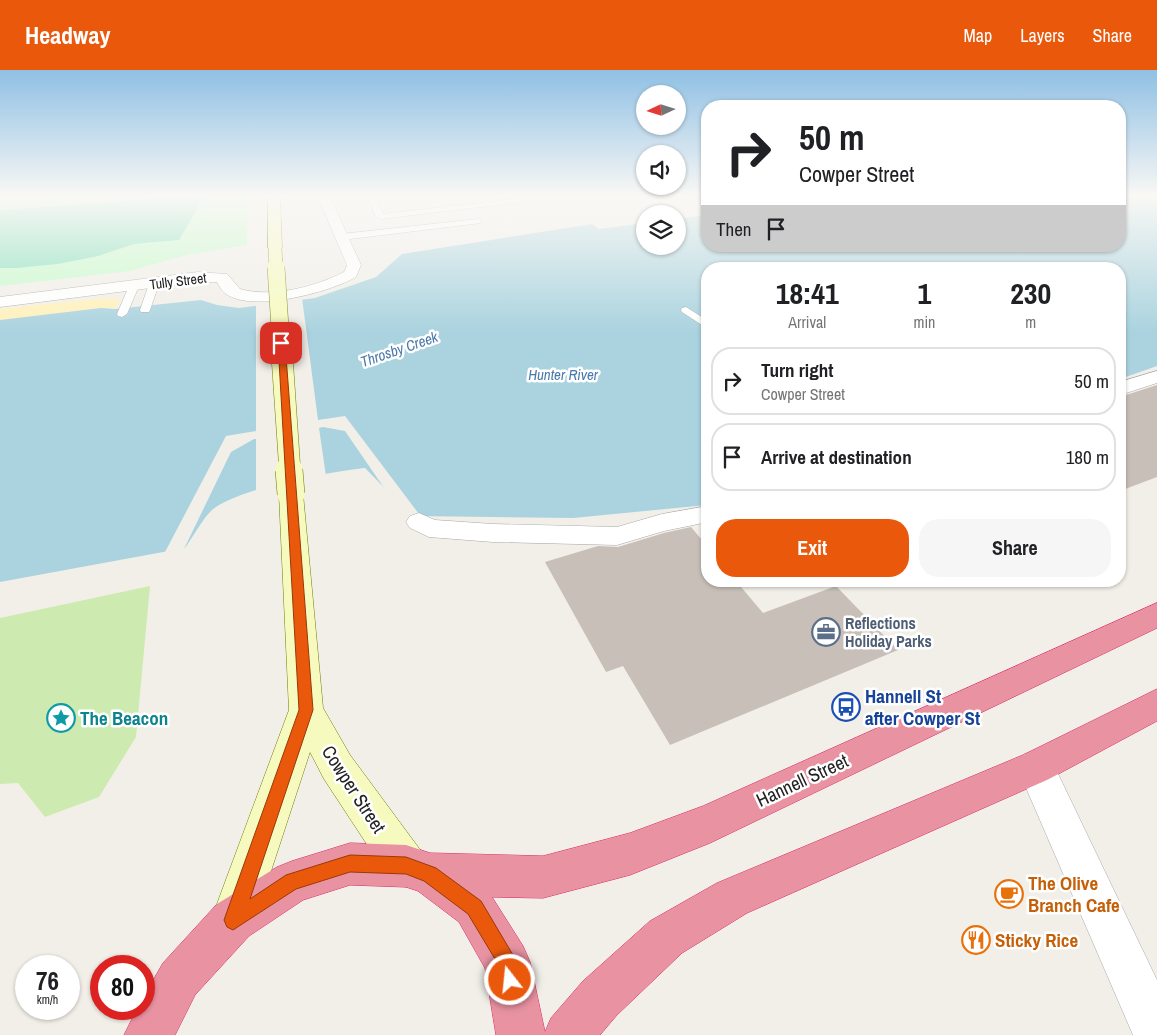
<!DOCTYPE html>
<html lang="en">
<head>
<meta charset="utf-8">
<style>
  body { margin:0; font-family:"Archivo Narrow",sans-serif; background:#f6f6f6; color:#202124; height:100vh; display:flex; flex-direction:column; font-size:19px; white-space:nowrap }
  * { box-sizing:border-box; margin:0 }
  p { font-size:16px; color:#757577 }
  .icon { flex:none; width:28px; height:28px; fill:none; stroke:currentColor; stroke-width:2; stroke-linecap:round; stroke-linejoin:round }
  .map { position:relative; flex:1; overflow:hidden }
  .side { position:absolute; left:701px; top:192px; width:425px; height:325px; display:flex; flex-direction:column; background:#fff; border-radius:20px; box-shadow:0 1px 4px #0004 }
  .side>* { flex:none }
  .hud { position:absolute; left:701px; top:30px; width:425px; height:152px; border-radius:20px; box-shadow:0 1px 4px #0004; background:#fff; color:#202124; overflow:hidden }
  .needle { width:32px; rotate:266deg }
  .controls { position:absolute; left:636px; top:15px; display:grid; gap:10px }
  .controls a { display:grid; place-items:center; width:50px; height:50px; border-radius:50%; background:#fff; box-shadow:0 1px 4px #0004; font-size:25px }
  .speed { position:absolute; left:15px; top:885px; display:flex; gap:10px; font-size:25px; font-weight:700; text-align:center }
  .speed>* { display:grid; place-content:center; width:65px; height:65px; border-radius:50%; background:#fff; box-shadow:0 1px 4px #0004; line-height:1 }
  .speed small { font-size:12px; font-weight:400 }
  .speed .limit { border:8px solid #d22; background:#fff; color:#111 }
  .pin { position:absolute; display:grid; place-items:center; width:42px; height:42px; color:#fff; margin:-21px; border-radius:10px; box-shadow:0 2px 8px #0006 }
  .me { position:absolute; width:55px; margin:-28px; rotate:344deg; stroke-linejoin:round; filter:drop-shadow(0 0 4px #0008) }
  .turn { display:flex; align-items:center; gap:18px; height:105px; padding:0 15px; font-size:22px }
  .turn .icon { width:65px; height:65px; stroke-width:2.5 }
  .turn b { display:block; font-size:35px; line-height:42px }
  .then { display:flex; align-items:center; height:48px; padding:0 15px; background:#0003; gap:10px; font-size:19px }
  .eta { display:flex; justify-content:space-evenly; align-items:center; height:85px; text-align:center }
  .eta b { font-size:30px; font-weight:800; line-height:35px }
  .action { display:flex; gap:10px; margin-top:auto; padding:10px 15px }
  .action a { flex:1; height:58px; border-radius:20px; background:#ea580c; color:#fff; font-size:20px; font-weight:800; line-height:58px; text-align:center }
  .action a+a { background:#f6f6f6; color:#202124 }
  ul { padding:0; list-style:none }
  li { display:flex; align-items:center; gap:15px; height:68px; margin:0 10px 8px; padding:0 5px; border:2px solid #e0e0e0; border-radius:20px }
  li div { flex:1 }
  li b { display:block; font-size:19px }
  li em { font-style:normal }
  header { display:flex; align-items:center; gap:30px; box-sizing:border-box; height:70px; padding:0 25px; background:#ea580c; color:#fff }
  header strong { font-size:24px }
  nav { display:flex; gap:28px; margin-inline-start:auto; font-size:18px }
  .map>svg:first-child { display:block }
  .grass { fill:#cdebb0 }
  .sand { fill:#fff1ba }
  .park { fill:#c8facc }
  .pitch { fill:#88e0be }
  .water { fill:#aad3df }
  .pier { fill:#f2efe9 }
  .building { fill:#c7bfb8 }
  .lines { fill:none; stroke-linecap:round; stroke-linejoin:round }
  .lane-casing { stroke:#a9a9a9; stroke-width:1 }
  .street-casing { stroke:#a9a9a9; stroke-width:1 }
  .secondary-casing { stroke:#707d05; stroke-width:1 }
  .highway-casing { stroke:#dc2a67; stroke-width:1 }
  .lane { fill:#fff; fill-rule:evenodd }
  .street { fill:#fff; fill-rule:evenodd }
  .secondary { fill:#f7fabf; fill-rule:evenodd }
  .highway { fill:#e892a2; fill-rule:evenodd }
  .secondary-bridge-far3-casing { stroke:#707d05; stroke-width:14; stroke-linecap:butt }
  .secondary-bridge-far2-casing { stroke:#707d05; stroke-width:18; stroke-linecap:butt }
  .secondary-bridge-far1-casing { stroke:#707d05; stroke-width:22; stroke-linecap:butt }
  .secondary-bridge-casing { stroke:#707d05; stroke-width:28; stroke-linecap:butt }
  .secondary-bridge-far3 { stroke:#f7fabf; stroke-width:13 }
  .secondary-bridge-far2 { stroke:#f7fabf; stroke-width:17 }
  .secondary-bridge-far1 { stroke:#f7fabf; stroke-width:21 }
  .secondary-bridge { stroke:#f7fabf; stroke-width:27 }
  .route { fill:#ea580c; stroke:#983908 }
  .labels { text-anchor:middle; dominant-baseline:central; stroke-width:5; stroke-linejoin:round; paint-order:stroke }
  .far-street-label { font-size:14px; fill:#222; stroke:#fff }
  .far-water-label { font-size:15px; font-style:italic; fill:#4a7aab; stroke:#fff }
  .service-label { font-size:16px; font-weight:bold; fill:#4e5e75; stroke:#fff; text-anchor:start }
  .near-transit-label { font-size:19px; font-weight:bold; fill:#164399; stroke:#fff; text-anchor:start }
  .near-culture-label { font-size:19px; font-weight:bold; fill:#0d838f; stroke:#fff; text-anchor:start }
  .near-street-label { font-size:19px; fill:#222; stroke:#fff }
  .near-food-label { font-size:19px; font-weight:bold; fill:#c56008; stroke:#fff; text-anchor:start }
</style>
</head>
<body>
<header>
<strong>Headway</strong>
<nav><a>Map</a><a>Layers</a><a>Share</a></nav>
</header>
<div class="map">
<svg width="1157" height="965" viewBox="0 0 1157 965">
  <rect width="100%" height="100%" fill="#f2efe9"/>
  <!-- grass -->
  <path class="grass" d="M 150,516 L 136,667 L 99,727 L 45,747 L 18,713 L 0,714 L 0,548 Z"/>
  <!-- sand -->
  <path class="sand" d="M 102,228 L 121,229 L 115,239 L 101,238 L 0,250 L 0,239 Z"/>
  <!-- park -->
  <path class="park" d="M 16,127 L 248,127 L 247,175 L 187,185 L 130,201 L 0,216 L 0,129 Z"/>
  <!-- pitch -->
  <path class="pitch" d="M 186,127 L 204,127 L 179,170 L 134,174 L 98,186 L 58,194 L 16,198 L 0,198 L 0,140 Z"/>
  <!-- water -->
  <path class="water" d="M 1120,127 L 1157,127 L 1157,296 L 1120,309 L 1120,199 L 708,199 L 707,435 L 573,448 L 412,446 L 365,398 C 330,402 238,418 212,440 C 203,448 193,467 185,478 L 0,512 L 0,250 L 101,238 L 115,239 L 201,230 L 217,235 L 239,238 L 315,228 L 376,207 L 402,184 L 592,154 L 599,159 L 645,153 L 645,176 L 678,176 L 678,149 L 707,145 L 708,176 L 1120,176 Z"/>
  <!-- pier -->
  <path class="pier" d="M 302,228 L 318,350 L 345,346 L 422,448 L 411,448 L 391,428 L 345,361 L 323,357 L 319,358 L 326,406 L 256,423 L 256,369 L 254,369 L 231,382 L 183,481 L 164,484 L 226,366 L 256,361 L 256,234 Z"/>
  <!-- building -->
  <path class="building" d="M 1157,315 L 1157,407 L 1120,421 L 1120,327 Z
    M 691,457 L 708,477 L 708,511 L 736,511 L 763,543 L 836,516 L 898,580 L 670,675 L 623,596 L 606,602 L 545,492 L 598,476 L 618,477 L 664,463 Z"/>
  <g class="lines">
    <defs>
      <path id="lane" d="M 367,127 L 374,127 L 383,144 L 523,128 L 527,130 L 523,132 L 380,149 L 376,147 Z
        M 478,149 L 481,149 L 481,153 L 342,170 L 338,167 L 342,164 Z
        M 154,211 L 159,214 L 150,240 L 149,242 L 141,242 L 140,240 L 149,214 Z
        M 134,213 L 139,216 L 127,244 L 122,247 L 118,246 L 117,244 L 129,216 Z
        M 686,237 L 708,251 L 708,259 L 682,242 L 681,240 L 682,238 Z"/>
      <path id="street" d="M 318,127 L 330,127 L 361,195 L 356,207 C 330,222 253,243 226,224 C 222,221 219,216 217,212 L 198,212 L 0,237 L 0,227 L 198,202 L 227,204 L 240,219 C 272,228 315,217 344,202 L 347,195 Z
        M 1157,301 L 1157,313 L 1120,325 L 1120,312 Z
        M 708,436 L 708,452 L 664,461 L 617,475 L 493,472 L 429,467 L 410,458 L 406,452 L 410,446 L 419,443 L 435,450 L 493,454 L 617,457 L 662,444 Z
        M 1036,680 L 1049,685 L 1157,910 L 1157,965 L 1133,965 L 1017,697 L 1023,685 Z"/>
      <path id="secondary" d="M 268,127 L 280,127 L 282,178 L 275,182 L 268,178 Z
        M 291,416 L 300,418 L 303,424 L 323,638 L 350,685 L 421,781 L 427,796 L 421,811 L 406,817 L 391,811 L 324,709 L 310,682 L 255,850 L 249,866 L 233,872 L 217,866 L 211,850 L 289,640 L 279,424 L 282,418 Z"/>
      <path id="highway" d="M 1157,533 L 1157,558 L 710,773 L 630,805 L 543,828 L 492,827 L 523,876 L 530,892 L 545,962 L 551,948 L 583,911 L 650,851 L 717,813 L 1023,685 L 1157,619 L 1157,651 L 1049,709 L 747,843 L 682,883 L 617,945 L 600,965 L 496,965 L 485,898 L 459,852 L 418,821 L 406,817 L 350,815 L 303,830 L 249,866 L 195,925 L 175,965 L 124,965 L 137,939 L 144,939 L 144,926 L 163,893 L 217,834 L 277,797 L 292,791 L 350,773 L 406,775 L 430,783 L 543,786 L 630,763 L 703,736 Z"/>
    </defs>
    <!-- lane casing -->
    <use href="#lane" class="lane-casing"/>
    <!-- street casing -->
    <use href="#street" class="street-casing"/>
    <!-- secondary casing -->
    <use href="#secondary" class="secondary-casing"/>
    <!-- highway casing -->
    <use href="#highway" class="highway-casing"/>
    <!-- lane -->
    <use href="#lane" class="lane"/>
    <!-- street -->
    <use href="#street" class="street"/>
    <!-- secondary -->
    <use href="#secondary" class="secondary"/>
    <!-- highway -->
    <use href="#highway" class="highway"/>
    <defs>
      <path id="secondary-bridge-far3" d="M 275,178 L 276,198"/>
      <path id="secondary-bridge-far2" d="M 276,197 L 282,288"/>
      <path id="secondary-bridge-far1" d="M 282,286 L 290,402"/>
      <path id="secondary-bridge" d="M 289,400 L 291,424"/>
    </defs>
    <!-- secondary-bridge-far3 casing -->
    <use href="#secondary-bridge-far3" class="secondary-bridge-far3-casing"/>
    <!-- secondary-bridge-far2 casing -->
    <use href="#secondary-bridge-far2" class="secondary-bridge-far2-casing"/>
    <!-- secondary-bridge-far1 casing -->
    <use href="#secondary-bridge-far1" class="secondary-bridge-far1-casing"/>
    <!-- secondary-bridge casing -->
    <use href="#secondary-bridge" class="secondary-bridge-casing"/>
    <!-- secondary-bridge-far3 -->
    <use href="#secondary-bridge-far3" class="secondary-bridge-far3"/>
    <!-- secondary-bridge-far2 -->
    <use href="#secondary-bridge-far2" class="secondary-bridge-far2"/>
    <!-- secondary-bridge-far1 -->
    <use href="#secondary-bridge-far1" class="secondary-bridge-far1"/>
    <!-- secondary-bridge -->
    <use href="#secondary-bridge" class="secondary-bridge"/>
  </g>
  <!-- sky -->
  <linearGradient id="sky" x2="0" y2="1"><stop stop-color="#8fc0e4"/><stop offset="0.48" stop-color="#f9f8f5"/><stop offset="1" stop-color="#f9f8f5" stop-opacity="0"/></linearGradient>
  <rect width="1157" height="262" fill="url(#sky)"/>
  <!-- route -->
  <path class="route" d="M 281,270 L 285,273 L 313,640 L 250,829 L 286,805 L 350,785 L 406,787 L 436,798 L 481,831 L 513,885 L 520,910 L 517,917 L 510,920 L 503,917 L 498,894 L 468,844 L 424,811 L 406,804 L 350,802 L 296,819 L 233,860 L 227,857 L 224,850 L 299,640 L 278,273 Z"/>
  <!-- icons -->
  <defs>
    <symbol id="office-ring" viewBox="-11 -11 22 22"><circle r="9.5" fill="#fff" stroke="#5c6f8a" stroke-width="1.5"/><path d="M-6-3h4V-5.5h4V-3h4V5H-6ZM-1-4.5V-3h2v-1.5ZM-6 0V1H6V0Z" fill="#5c6f8a"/></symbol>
    <symbol id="bus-ring" viewBox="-11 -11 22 22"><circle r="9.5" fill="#fff" stroke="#1a4fb4" stroke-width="1.5"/><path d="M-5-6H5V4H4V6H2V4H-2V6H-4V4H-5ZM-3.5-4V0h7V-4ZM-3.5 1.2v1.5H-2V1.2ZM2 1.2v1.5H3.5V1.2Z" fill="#1a4fb4"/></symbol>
    <symbol id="sight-ring" viewBox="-11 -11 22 22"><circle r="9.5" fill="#fff" stroke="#0f9aa8" stroke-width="1.5"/><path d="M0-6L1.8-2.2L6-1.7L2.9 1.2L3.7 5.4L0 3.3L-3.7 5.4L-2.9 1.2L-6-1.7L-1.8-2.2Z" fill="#0f9aa8"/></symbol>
    <symbol id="cafe-ring" viewBox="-11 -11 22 22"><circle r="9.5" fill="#fff" stroke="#e8710a" stroke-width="1.5"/><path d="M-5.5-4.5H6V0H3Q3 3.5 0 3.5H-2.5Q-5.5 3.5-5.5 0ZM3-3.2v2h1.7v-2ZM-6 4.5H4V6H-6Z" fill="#e8710a"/></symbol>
    <symbol id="restaurant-ring" viewBox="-11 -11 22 22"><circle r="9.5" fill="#fff" stroke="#e8710a" stroke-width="1.5"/><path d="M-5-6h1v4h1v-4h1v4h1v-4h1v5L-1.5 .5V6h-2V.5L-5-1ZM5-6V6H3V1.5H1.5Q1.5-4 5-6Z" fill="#e8710a"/></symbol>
  </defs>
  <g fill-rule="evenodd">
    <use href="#office-ring" x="810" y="546" width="32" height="32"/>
    <use href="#bus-ring" x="830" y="621" width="32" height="32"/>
    <use href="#sight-ring" x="45" y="632" width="32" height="32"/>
    <use href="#cafe-ring" x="993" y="808" width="32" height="32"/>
    <use href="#restaurant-ring" x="960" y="854" width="32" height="32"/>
  </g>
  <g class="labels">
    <!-- far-street labels -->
    <g class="far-street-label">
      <text transform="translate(178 211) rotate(-7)">Tully Street</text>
    </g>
    <!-- far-water labels -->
    <g class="far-water-label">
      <text transform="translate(399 279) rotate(-19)">Throsby Creek</text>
      <text x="563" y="304">Hunter River</text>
    </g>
    <!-- service labels -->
    <g class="service-label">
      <text x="845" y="553">Reflections<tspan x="845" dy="18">Holiday Parks</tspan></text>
    </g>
    <!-- near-transit labels -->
    <g class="near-transit-label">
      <text x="865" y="626">Hannell St<tspan x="865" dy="22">after Cowper St</tspan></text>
    </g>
    <!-- near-culture labels -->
    <g class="near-culture-label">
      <text x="80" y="648">The Beacon</text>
    </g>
    <!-- near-street labels -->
    <g class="near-street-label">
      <text transform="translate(802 710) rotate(-25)">Hannell Street</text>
      <text transform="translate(354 719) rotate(57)">Cowper Street</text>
    </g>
    <!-- near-food labels -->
    <g class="near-food-label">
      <text x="1028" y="813">The Olive<tspan x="1028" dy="22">Branch Cafe</tspan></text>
      <text x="995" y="870">Sticky Rice</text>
    </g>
  </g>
</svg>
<div class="controls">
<a><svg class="needle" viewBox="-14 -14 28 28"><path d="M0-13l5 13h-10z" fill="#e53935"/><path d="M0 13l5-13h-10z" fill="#757577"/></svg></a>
<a><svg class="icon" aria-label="sound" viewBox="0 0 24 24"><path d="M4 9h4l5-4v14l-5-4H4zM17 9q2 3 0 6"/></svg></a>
<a><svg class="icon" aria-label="layers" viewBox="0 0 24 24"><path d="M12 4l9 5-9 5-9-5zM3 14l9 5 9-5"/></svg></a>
</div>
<div class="speed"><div>76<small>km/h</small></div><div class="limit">80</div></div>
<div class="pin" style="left:281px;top:273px;background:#d93025"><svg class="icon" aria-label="arrive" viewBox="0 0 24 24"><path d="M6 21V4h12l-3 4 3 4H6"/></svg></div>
<svg class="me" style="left:510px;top:910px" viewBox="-20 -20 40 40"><circle r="17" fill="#ea580c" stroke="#fff" stroke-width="3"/><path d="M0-11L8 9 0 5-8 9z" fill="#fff"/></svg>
<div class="hud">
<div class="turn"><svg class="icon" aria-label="right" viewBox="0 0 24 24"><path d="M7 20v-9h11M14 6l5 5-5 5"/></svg><div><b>50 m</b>Cowper Street</div></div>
<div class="then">Then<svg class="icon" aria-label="arrive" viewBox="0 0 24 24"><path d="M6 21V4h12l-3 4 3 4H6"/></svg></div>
</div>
<section class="side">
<div class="eta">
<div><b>18:41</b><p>Arrival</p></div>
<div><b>1</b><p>min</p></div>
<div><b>230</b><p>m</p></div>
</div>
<ul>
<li><svg class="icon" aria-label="right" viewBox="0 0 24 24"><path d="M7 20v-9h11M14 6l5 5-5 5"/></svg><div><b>Turn right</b><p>Cowper Street</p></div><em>50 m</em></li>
<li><svg class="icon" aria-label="arrive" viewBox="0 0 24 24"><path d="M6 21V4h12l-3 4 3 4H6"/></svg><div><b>Arrive at destination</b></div><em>180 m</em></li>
</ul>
<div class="action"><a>Exit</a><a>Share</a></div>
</section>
</div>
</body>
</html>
